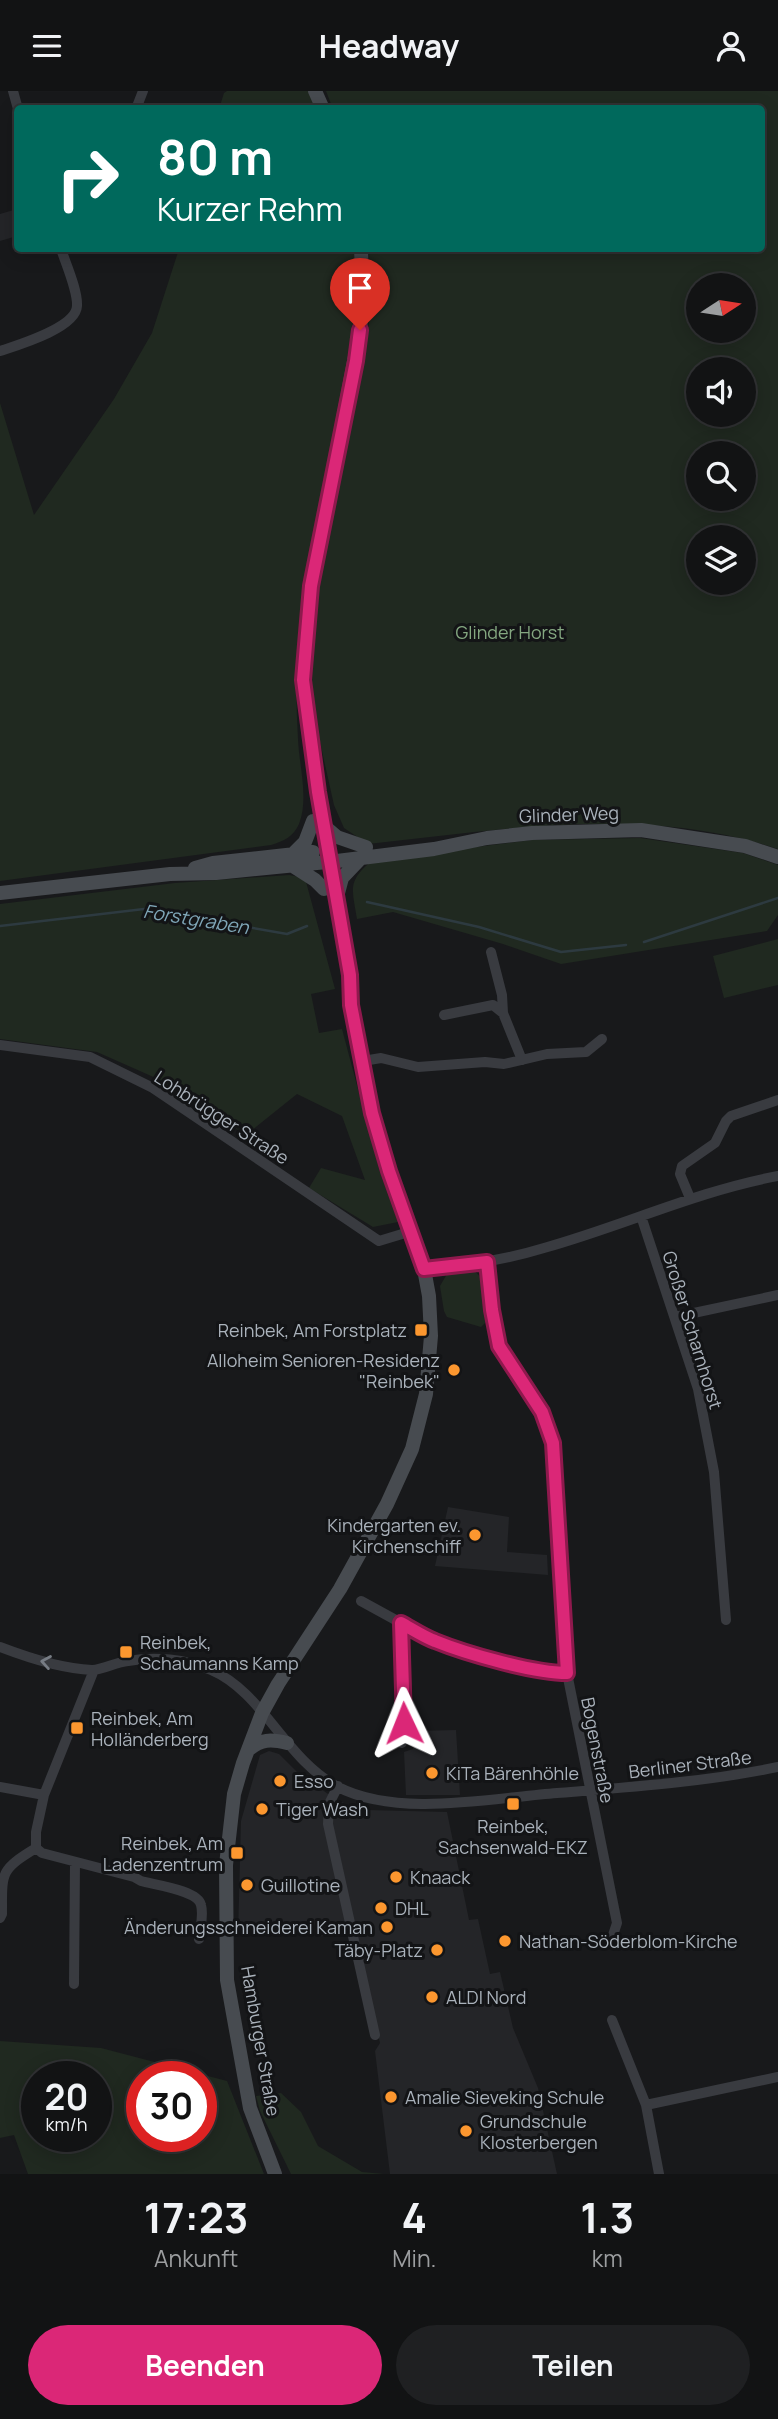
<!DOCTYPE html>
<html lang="de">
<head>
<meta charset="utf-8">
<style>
  body { margin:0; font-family:Manrope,sans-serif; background:#1f2022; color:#f1f3f6; height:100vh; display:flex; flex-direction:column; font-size:26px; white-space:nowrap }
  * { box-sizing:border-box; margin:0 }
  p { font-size:23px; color:#9c9ea0 }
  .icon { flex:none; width:38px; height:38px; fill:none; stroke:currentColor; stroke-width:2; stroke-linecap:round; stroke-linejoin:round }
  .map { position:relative; height:2083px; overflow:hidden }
  .sheet { display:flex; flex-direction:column; background:#121314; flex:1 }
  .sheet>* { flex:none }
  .hud { position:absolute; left:14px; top:14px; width:751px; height:147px; border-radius:7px; box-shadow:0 4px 18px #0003,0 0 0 2px #313234; background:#00695c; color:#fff; overflow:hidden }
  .needle { width:46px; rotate:78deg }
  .tools { position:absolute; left:686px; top:182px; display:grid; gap:14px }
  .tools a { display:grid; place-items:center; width:70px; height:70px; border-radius:50%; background:#121314; box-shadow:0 4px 18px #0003,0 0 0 2px #313234; font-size:35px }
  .speed { position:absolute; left:21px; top:1970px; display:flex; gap:14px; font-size:35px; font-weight:700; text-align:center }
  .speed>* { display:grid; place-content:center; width:91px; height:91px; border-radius:50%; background:#121314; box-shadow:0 4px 18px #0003,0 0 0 2px #313234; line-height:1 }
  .speed small { font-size:18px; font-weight:400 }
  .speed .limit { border:10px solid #d22; background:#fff; color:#111 }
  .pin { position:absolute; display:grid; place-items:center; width:60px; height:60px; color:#fff; margin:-72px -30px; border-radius:50% 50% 50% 0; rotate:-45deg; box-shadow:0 0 7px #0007 }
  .pin .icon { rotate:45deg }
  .me { position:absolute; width:77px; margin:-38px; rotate:358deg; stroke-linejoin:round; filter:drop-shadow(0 0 5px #0008) }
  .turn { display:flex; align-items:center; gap:24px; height:147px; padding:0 28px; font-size:32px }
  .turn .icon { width:91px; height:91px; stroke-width:2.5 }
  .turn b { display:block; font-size:49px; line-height:60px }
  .eta { display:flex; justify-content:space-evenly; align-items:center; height:119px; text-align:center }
  .eta b { font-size:42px; font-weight:700; line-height:49px }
  .cta { display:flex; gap:14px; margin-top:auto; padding:14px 28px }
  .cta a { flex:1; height:80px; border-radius:42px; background:#db2777; color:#fff; font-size:28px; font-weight:700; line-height:80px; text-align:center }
  .cta a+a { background:#1f2022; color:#f1f3f6 }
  header { display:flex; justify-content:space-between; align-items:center; height:91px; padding:0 28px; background:#121314; font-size:32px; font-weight:700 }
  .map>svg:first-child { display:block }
  .built { fill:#242528 }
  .green { fill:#202920; fill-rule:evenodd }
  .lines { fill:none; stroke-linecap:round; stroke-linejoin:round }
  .stream { stroke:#2d3a40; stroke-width:2.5 }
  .minor { stroke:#393b40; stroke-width:10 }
  .secondary { stroke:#474b50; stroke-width:14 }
  .oneway { stroke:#777c84 }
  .route-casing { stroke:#8e194d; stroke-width:18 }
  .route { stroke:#db2777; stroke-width:12 }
  .poi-dot { fill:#fc972f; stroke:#131416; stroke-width:2.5 }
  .labels { text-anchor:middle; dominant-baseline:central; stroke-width:6; stroke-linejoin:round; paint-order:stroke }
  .park-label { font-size:18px; fill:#84a780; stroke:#131416 }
  .street-label { font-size:18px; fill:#aab2bb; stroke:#131416 }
  .poi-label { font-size:18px; fill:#aab2bb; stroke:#131416; text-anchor:start }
  .water-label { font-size:19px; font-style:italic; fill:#7fa6b7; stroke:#131416 }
</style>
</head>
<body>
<header><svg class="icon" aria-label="menu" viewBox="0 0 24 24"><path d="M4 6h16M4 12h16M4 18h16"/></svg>Headway<svg class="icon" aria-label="person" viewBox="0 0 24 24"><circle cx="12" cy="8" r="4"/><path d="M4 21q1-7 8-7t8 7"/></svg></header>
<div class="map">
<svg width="778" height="2083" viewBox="0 0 778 2083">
  <rect width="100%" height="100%" fill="#18191b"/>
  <!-- built -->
  <path class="built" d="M 17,118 L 17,145 L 0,150 L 0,123 Z
    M 448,1416 L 509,1426 L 507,1461 L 547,1464 L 548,1484 L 435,1475 Z
    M 456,1639 L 460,1704 L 406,1704 L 404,1661 L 413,1658 L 416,1640 Z
    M 269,1660 L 279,1663 L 297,1681 L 338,1710 L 367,1719 L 447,1721 L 469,1829 L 478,1828 L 490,1883 L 500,1881 L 513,1937 L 538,1997 L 557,2083 L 390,2083 L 375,1960 L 380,1952 L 354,1839 L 318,1846 L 313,1829 L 238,1845 L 241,1730 L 260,1664 Z"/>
  <!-- green -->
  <path class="green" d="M 227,0 L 308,0 L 317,18 L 219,18 L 224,2 Z
    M 326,0 L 778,0 L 778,758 C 645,714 504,738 368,753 L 344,737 L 334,714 L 316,633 L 312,591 L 313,552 L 318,501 L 364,266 L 370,224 L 369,158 L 761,158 L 761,18 L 333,18 ZM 698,194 L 744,194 L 744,240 L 698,240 ZM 698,278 L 744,278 L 744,324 L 698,324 ZM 698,362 L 744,362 L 744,408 L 698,408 ZM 698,446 L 744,446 L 744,492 L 698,492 Z
    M 179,158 L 354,158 C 361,257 333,355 314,452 C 307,485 300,519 298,552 C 296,584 296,616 298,648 C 299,674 309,708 299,733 C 293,746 284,750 271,754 L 0,790 L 0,312 L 34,424 L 114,308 L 152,242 Z
    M 640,747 L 743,762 L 778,774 L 778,824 L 767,840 L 561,873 L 503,853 L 393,821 L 357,828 C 352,797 347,790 373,769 L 532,749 Z
    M 289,784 L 305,787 L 335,898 L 311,903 L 319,942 L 342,938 L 380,1081 L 398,1131 L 373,1136 L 309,1097 L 321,1077 L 365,1089 L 342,1025 L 297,1003 L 246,1044 L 158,988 L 97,961 L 0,948 L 0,813 L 175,792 Z
    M 778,848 L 778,894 L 724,907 L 713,865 Z
    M 474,1179 L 482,1188 L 487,1230 L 481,1236 L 447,1226 L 444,1220 L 440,1195 L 447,1183 Z
    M 0,1950 L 101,1957 L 227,1990 L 264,2083 L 28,2083 L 14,2044 L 0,2047 ZM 37,1986 L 96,1986 L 96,2046 L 37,2046 ZM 142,1986 L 201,1986 L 201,2046 L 142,2046 Z
    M 281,2002 L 301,2021 L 318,2055 L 362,2081 L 384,2083 L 291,2083 L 260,2020 L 256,2005 Z"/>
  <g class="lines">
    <!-- stream -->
    <path class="stream" d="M 367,811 L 479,836 L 561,861 L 626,854
      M 0,835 L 144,818 L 287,843 L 307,835
      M 644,851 L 778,807"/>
    <!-- minor -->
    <path class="minor" d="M 13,0 L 18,18
      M 136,18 L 143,0
      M 0,260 C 18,254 76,237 77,215 C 78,200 66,173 61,158
      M 491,861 L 502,904 L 503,922 L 522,969
      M 444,924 L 493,914 L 503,922
      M 0,954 L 90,966 L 153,997 L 379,1150 L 412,1140
      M 363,970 L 381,967 L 418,976 L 485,971 L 504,973 L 547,963 L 586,961 L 602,948
      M 690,1107 L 680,1083 L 682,1075 L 715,1052 L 726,1030 L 731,1025 L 778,1009
      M 641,1125 L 698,1298 L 714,1381 L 726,1529
      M 487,1171 L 492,1219 L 499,1255 L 542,1321 L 553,1352 L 567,1582 L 617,1832 L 613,1844
      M 424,1178 C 464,1175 505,1169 544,1157 C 623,1135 697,1100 778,1085
      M 675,1226 L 778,1204
      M 361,1510 L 434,1550 L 504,1570 L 556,1582 L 567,1582
      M 401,1533 L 404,1632 L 402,1652
      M 0,1556 C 26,1566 64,1578 92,1579 C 103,1579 116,1571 128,1570 C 155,1565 185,1568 211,1579 C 263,1601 285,1668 338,1696 C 398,1727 492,1707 557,1702 C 631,1696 705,1691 778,1676
      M 338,1695 L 329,1713 L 328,1733 L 375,1944
      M 0,1696 L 44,1704
      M 36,1757 L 42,1762 L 134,1786 L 141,1790 C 155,1794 198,1799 201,1814 C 204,1825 200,1837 199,1848
      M 36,1757 L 36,1741 L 44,1704 L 94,1579
      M 0,1827 L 2,1823 C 2,1781 0,1779 36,1757
      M 74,1893 L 75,1771
      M 612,1929 L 646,2014 L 659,2083
      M 646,2014 L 778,1986"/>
    <!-- secondary -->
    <path class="secondary" d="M 315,0 L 323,18
      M 303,599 L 311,495 L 360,239 L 363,208 L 361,158
      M 323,734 L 337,746 L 366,756
      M 293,763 L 305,751 L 313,730
      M 290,773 L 315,789 L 324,798
      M 195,777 L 213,772 L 313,761
      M 0,802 L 170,783 L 216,782 L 337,770 L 434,758 L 487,747 L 532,742 L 641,739 L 745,755 L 778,766
      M 337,806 L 342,787 L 361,767
      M 248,1659 C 261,1648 271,1648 287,1652
      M 275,2083 L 250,2017 L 227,1889 L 226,1774 L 234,1703 L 243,1672 L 262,1622 L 278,1593 L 340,1498 L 387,1413 L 412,1358 L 426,1303 L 431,1245 L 429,1205 L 424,1178 L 389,1080 L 372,1022 L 351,914 L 350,884 L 320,717 L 303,589"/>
  </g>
  <!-- one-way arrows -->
  <defs><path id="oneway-chevron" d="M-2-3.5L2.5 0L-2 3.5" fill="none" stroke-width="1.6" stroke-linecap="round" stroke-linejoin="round" transform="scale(1.75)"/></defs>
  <use class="oneway" href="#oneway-chevron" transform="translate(46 1571) rotate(-170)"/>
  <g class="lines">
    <defs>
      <path id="route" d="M 360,239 L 356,270 L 311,495 L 303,589 L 318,701 L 350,884 L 351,914 L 372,1022 L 389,1080 L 424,1178 L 487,1171 L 492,1219 L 499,1255 L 542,1321 L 553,1352 L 567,1582 C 534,1582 467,1563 435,1550 C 424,1546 412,1538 401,1532 L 404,1632"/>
    </defs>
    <!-- route casing -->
    <use href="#route" class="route-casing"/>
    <!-- route -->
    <use href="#route" class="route"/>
  </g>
  <!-- markers -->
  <g class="poi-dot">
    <rect x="414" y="1232" width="14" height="14" rx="3.5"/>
    <circle cx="454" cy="1279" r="7"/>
    <circle cx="475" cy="1444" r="7"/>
    <rect x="119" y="1554" width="14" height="14" rx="3.5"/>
    <rect x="70" y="1630" width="14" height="14" rx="3.5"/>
    <circle cx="432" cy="1682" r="7"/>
    <circle cx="280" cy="1690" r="7"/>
    <rect x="506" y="1706" width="14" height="14" rx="3.5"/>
    <circle cx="262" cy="1718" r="7"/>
    <rect x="230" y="1755" width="14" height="14" rx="3.5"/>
    <circle cx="396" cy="1786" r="7"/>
    <circle cx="247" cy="1794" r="7"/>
    <circle cx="381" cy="1817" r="7"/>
    <circle cx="387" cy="1836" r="7"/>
    <circle cx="505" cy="1850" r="7"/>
    <circle cx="437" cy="1859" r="7"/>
    <circle cx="432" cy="1906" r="7"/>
    <circle cx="391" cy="2006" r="7"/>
    <circle cx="466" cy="2040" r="7"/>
  </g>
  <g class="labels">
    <!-- park labels -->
    <g class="park-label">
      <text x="510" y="541">Glinder Horst</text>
    </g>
    <!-- street labels -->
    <g class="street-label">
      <text transform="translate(569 723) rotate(-2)">Glinder Weg</text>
      <text transform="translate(222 1026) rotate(33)">Lohbrügger Straße</text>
      <text transform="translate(693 1239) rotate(73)">Großer Scharnhorst</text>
      <text transform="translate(598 1659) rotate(79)">Bogenstraße</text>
      <text transform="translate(690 1673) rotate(-7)">Berliner Straße</text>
      <text transform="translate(261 1950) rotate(80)">Hamburger Straße</text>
    </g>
    <!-- poi labels -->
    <g class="poi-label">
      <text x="407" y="1239" text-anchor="end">Reinbek, Am Forstplatz</text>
      <text x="440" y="1269" text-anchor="end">Alloheim Senioren-Residenz<tspan x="440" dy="21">"Reinbek"</tspan></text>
      <text x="461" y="1434" text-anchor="end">Kindergarten ev.<tspan x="461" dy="21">Kirchenschiff</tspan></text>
      <text x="140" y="1551">Reinbek,<tspan x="140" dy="21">Schaumanns Kamp</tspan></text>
      <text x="91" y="1627">Reinbek, Am<tspan x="91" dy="21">Holländerberg</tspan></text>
      <text x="446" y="1682">KiTa Bärenhöhle</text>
      <text x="294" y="1690">Esso</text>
      <text x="276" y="1718">Tiger Wash</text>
      <text x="513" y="1735" text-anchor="middle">Reinbek,<tspan x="513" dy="21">Sachsenwald-EKZ</tspan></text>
      <text x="223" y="1752" text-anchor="end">Reinbek, Am<tspan x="223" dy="21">Ladenzentrum</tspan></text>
      <text x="410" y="1786">Knaack</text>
      <text x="261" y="1794">Guillotine</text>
      <text x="395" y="1817">DHL</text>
      <text x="373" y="1836" text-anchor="end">Änderungsschneiderei Kaman</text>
      <text x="519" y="1850">Nathan-Söderblom-Kirche</text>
      <text x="423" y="1859" text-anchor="end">Täby-Platz</text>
      <text x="446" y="1906">ALDI Nord</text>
      <text x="405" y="2006">Amalie Sieveking Schule</text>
      <text x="480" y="2030">Grundschule<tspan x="480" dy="21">Klosterbergen</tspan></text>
    </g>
    <!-- water labels -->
    <g class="water-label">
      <text transform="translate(196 828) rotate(9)">Forstgraben</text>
    </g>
  </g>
</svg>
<div class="tools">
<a><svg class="needle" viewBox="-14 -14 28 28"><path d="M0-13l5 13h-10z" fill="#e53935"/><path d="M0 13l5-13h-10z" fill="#9c9ea0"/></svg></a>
<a><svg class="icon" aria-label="sound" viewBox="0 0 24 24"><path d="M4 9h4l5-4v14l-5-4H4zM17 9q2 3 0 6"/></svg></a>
<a><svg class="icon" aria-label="search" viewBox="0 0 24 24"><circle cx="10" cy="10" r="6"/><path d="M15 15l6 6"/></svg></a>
<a><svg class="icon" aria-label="layers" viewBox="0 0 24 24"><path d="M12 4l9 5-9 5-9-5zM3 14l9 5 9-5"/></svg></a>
</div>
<div class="speed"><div>20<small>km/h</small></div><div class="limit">30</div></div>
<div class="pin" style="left:360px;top:239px;background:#d93025"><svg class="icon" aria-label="arrive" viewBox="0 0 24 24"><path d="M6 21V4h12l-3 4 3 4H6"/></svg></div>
<svg class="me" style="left:404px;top:1632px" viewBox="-20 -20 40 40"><path d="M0-17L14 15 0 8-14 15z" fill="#db2777" stroke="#fff" stroke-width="4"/></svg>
<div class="hud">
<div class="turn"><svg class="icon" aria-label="right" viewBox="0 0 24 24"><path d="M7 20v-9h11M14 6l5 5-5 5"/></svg><div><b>80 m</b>Kurzer Rehm</div></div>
</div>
</div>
<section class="sheet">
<div class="eta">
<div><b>17:23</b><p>Ankunft</p></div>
<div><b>4</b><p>Min.</p></div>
<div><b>1.3</b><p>km</p></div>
</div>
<div class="cta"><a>Beenden</a><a>Teilen</a></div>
</section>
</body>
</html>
